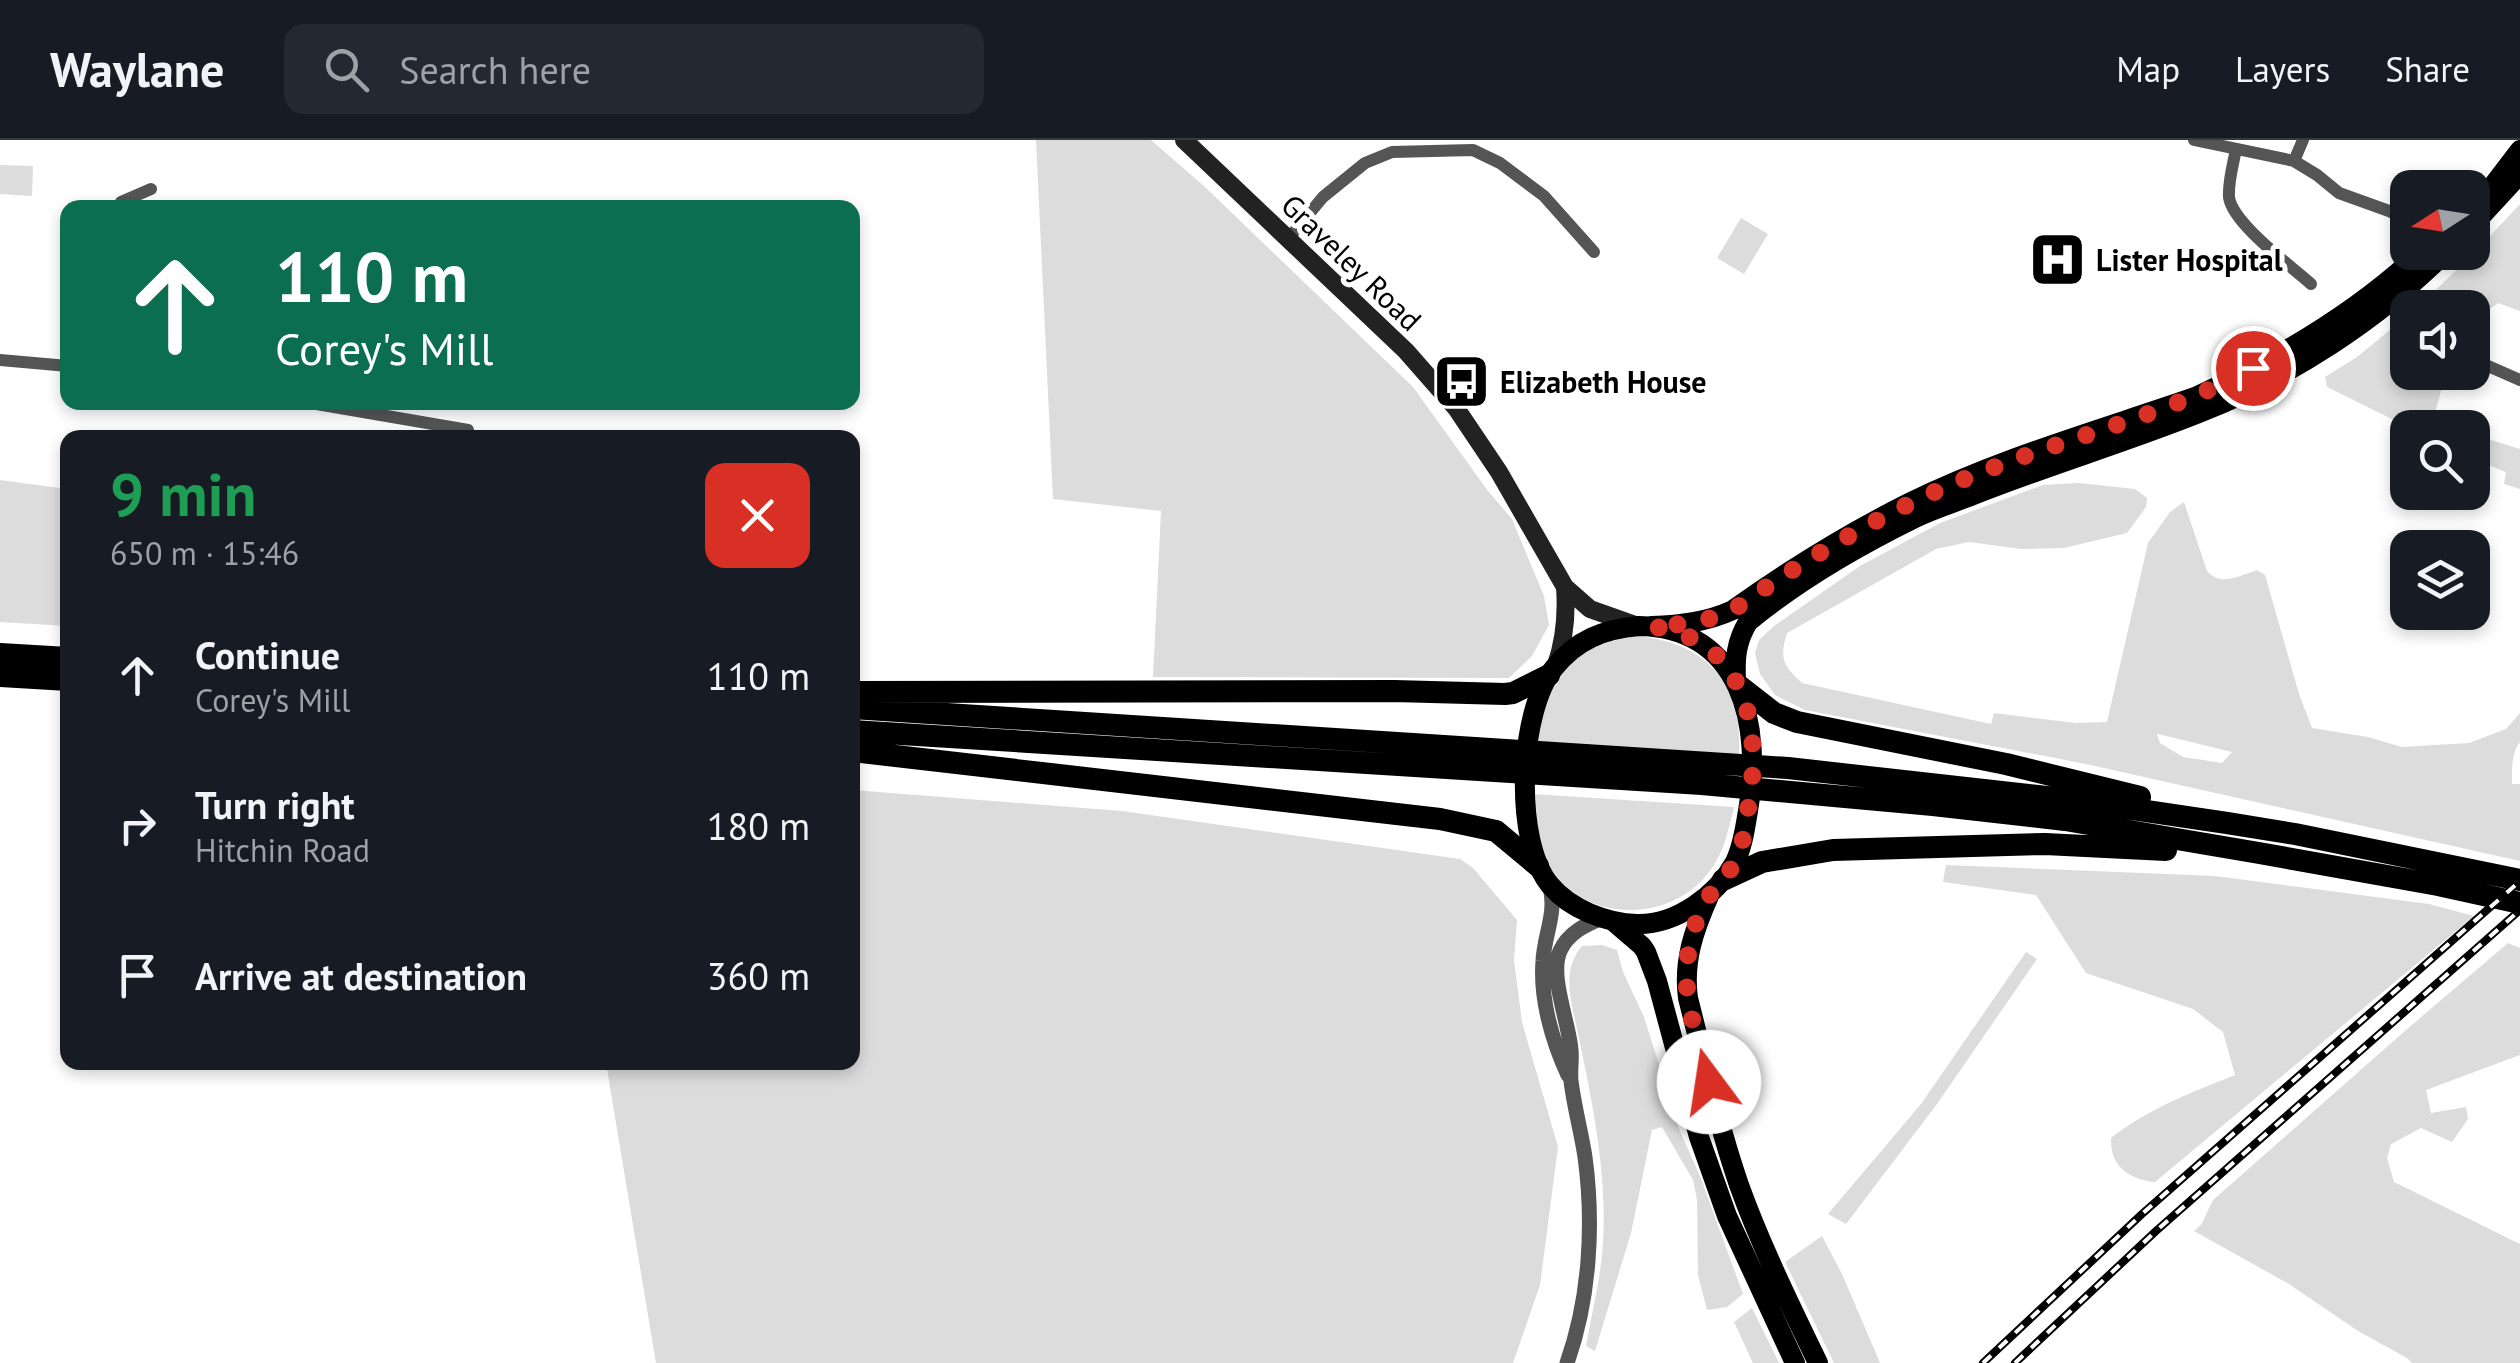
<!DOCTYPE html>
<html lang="en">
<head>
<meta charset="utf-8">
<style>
  body { margin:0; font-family:"PT Sans",sans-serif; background:#242831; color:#f1f3f6; height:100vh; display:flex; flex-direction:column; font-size:38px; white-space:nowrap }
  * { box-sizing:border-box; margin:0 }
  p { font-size:32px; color:#9ea1a6 }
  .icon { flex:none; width:55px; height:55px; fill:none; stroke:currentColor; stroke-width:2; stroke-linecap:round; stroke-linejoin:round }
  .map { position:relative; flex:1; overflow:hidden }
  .details { position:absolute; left:60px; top:290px; width:800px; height:640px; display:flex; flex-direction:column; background:#171b24; border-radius:20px; box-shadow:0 5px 15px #0003 }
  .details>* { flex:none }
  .banner { position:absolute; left:60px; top:60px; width:800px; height:210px; border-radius:20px; box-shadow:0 5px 15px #0003; background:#0b6e4f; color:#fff; overflow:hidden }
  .needle { width:65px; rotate:258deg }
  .tools { position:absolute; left:2390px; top:30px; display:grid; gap:20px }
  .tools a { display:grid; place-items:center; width:100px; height:100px; border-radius:20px; background:#171b24; box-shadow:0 5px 15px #0003; font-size:50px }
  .pin { position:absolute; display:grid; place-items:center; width:85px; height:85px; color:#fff; margin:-42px; border:5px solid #fff; border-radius:50%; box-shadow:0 2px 10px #0007 }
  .me { position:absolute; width:110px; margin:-55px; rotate:346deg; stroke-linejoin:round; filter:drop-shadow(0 0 8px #0008) }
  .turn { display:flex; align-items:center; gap:35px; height:210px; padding:0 50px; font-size:45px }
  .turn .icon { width:130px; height:130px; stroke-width:2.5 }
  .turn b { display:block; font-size:70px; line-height:85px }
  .round { display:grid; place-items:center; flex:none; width:105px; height:105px; border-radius:20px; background:#242831 }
  .headline { display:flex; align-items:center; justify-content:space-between; height:170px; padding:0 50px }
  h1 { font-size:60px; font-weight:700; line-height:75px; color:#1e9e55 }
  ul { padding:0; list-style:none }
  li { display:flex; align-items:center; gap:30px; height:150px; padding:0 50px }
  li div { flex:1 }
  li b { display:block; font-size:38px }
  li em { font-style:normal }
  header { display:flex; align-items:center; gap:60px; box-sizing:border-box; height:140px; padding:0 50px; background:#171b24; border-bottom:2px solid #363941 }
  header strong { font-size:48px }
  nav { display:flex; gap:55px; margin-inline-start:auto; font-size:35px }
  .search { width:700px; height:90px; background:#242831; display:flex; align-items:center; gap:25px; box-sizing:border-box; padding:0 35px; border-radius:20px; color:#9ea1a6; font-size:38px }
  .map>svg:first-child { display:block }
  .green { fill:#dcdcdc; fill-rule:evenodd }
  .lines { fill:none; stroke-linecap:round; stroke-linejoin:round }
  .minor { stroke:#555; stroke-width:12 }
  .tertiary { stroke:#555; stroke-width:15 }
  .secondary { stroke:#222; stroke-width:18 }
  .primary { stroke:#000; stroke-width:20 }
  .motorway { stroke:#000; stroke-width:22 }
  .rail-casing { stroke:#000; stroke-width:8 }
  .rail { stroke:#fff; stroke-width:4; stroke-dasharray:11; stroke-linecap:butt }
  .route { stroke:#d93025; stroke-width:18; stroke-dasharray:0 32.4 }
  .labels { text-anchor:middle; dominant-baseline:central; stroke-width:10; stroke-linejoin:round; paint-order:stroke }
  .poi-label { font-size:30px; font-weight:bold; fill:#000; stroke:#fff; text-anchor:start }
  .street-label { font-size:30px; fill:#000; stroke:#fff }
</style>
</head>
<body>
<header>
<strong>Waylane</strong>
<div class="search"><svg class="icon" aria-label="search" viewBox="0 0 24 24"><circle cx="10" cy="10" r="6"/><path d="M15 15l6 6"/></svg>Search here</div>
<nav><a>Map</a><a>Layers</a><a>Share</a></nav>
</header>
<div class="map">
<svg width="2520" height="1223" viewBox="0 0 2520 1223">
  <rect width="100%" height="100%" fill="#fff"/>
  <!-- green -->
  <path class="green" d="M 1036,0 L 1151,0 L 1205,47 L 1413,247 L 1488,351 L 1512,379 L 1544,456 L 1549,485 L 1532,516 L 1509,538 L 1153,537 L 1161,371 L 1053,359 Z
    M 0,25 L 33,26 L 32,56 L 0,54 Z
    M 2520,64 L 2520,171 L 2498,163 L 2473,181 L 2472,168 L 2418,167 L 2478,109 Z
    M 1741,78 L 1768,94 L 1744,134 L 1717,118 Z
    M 2407,176 L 2408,232 L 2446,233 L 2433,280 L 2454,287 L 2408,287 L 2327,247 L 2325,237 L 2357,217 Z
    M 2472,294 L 2520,309 L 2520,349 L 2504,344 L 2506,332 L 2473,319 Z
    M 0,340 L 67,349 L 67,486 L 0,482 Z
    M 2079,343 L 2135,349 L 2147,358 L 2146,367 L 2127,393 L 2064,408 L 2021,409 L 1969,402 L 1936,409 L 1787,493 C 1779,519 1783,525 1802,543 L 1991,584 L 1994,573 L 2076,583 L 2107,582 L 2148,403 L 2170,372 L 2184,362 L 2207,431 C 2221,447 2239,436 2257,430 L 2265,435 L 2299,554 L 2312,588 L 2368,597 L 2402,607 L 2469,603 L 2506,589 L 2520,573 L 2520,602 C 2511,613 2512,630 2512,644 L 2520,644 L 2520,721 L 2086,624 L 1805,570 L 1775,555 L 1760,534 L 1755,513 L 1759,500 L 1774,486 L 1860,426 L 1940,383 L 2043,345 ZM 2157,595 L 2158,594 L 2232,612 L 2222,623 L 2183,617 L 2160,603 Z
    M 1638,496 C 1709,504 1743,544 1739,616 L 1536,602 C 1552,537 1566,507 1638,496 Z
    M 853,650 L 1122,671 L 1460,719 L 1473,728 L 1517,780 L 1514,820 L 1522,882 L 1558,1007 L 1540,1145 L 1513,1223 L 656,1223 L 606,923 L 852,922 Z
    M 1532,654 L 1734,667 C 1728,692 1723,717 1705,737 C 1662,786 1578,780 1546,722 C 1536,703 1536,675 1532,654 Z
    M 1946,725 L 2215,736 L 2429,764 L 2474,776 L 2155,1042 C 2129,1039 2110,1027 2111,998 C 2148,969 2192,952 2235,935 L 2223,892 L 2193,869 L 2086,833 L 2036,755 L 1943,742 Z
    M 2508,803 L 2520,808 L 2520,915 L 2426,950 L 2431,973 L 2466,967 L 2468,979 L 2452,1002 L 2421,988 L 2391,1004 L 2387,1018 L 2394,1042 L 2520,1104 L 2520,1223 L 2412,1223 L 2407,1218 L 2358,1191 L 2289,1144 L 2194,1091 L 2201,1085 L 2213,1060 L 2406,890 Z
    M 1602,805 L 1617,810 L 1623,832 L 1644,877 L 1679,989 L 1700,1036 L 1743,1154 L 1727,1167 L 1707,1170 L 1698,1135 L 1697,1060 L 1693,1040 L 1662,987 L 1652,990 L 1631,1093 L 1595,1211 L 1586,1206 C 1591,1176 1599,1146 1602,1115 C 1609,1041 1593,965 1578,894 C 1572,863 1560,832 1582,806 Z
    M 2026,812 L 2037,819 L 1937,964 L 1846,1084 L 1828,1074 L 1921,964 Z
    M 1822,1096 L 1842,1134 L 1880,1223 L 1834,1223 L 1785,1122 Z
    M 1752,1168 L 1779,1223 L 1753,1223 L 1734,1182 Z"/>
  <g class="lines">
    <!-- minor -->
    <path class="minor" d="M 2194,0 L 2294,21 L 2317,35 L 2339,53 L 2389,71 L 2408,81
      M 2236,9 C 2233,25 2228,42 2229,57 C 2232,83 2291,126 2311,144
      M 2294,21 L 2303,0
      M 121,68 L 121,62 L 151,49
      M 1288,99 L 1323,57 L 1365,23 L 1392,12 L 1473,10 L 1500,23 L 1544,56 L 1594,112
      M 2472,219 L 2520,240
      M 0,220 L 68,226
      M 305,262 L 468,290"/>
    <!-- tertiary -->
    <path class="tertiary" d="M 1549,744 C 1558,772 1544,794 1543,821 C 1540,858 1552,901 1568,935
      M 1567,1223 C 1590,1158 1594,1084 1585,1017 C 1581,991 1574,966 1571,941 C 1570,930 1572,920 1571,910 C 1569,882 1549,836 1560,811 C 1568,793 1585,785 1602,778"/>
    <!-- secondary -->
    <path class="secondary" d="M 1184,0 L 1406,211 L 1456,268 L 1499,332 L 1565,447 L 1590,469 L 1638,486
      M 1556,525 C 1565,499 1567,475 1565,447"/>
    <!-- primary -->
    <path class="primary" d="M 2472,65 L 2491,48 L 2520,10
      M 2472,86 L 2520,34
      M 1639,486 C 1743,488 1762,587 1748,671 C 1745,688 1743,706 1735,722 C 1717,755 1676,785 1637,784 C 1606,783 1570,769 1550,745 C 1513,701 1519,571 1554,528 C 1576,500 1604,489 1639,486 Z
      M 1652,486 C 1680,485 1707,482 1733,470 C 1789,430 1847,394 1909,363 C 2000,318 2100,290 2195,257 C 2276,220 2356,173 2421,112
      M 1736,540 C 1735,518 1736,502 1748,482 C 1799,440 1856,407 1915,378 C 1933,369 1953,363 1971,356 C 2046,326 2124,303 2199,273 C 2290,237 2377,181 2446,112
      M 1709,756 C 1694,790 1683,821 1688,858 C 1704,921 1718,984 1739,1045 C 1761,1106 1790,1165 1818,1223
      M 1614,782 L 1642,806 L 1646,812 L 1657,841 L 1699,997 L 1727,1076 L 1795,1223"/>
    <!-- motorway -->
    <path class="motorway" d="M 0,514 L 68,518
      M 0,536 L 68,540
      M 1738,545 L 1774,573 L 1797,582 L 2006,624 L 2140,657
      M 852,552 L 1394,551 L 1505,554 L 1513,553 L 1549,535
      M 852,568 L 1788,628 L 2065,659 L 2227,683 L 2295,694 L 2520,740
      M 852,591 L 1702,644 L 1933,665 L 2065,680 L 2259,713 L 2438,745 L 2520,763
      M 852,611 L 1440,679 L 1496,691 L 1538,726
      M 1723,740 L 1762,722 L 1833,710 L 2045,704 L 2166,710"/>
    <defs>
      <path id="rail" d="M 1983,1223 L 2142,1074 L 2520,741
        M 2015,1223 L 2156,1091 L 2520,770"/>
    </defs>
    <!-- rail casing -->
    <use href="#rail" class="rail-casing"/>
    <!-- rail -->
    <use href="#rail" class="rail"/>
  </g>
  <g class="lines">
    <!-- route -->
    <path class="route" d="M 1709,942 C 1699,902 1681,857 1688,815 C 1691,794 1699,769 1712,752 C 1720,742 1729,733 1735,722 C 1744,704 1746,682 1749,662 C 1758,612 1754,550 1714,513 C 1697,497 1674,491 1652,486 C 1680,485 1707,482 1733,470 C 1815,412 1901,362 1995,327 C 2081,294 2172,272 2253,228"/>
  </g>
  <!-- icons -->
  <defs>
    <symbol id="hospital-square" viewBox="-11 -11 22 22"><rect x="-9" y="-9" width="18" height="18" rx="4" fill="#000" stroke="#fff"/><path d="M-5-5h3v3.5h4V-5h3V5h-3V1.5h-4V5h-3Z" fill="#fff"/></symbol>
    <symbol id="bus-square" viewBox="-11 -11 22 22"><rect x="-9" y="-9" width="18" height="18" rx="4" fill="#000" stroke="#fff"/><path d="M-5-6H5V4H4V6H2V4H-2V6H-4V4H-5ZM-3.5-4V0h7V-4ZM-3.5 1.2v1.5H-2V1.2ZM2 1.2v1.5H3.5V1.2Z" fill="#fff"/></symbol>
  </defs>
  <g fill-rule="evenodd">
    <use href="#hospital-square" x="2026" y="88" width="63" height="63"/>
    <use href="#bus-square" x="1430" y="210" width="63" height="63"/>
  </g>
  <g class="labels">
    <!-- poi labels -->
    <g class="poi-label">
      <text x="2096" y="119">Lister Hospital</text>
      <text x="1500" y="241">Elizabeth House</text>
    </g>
    <!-- street labels -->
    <g class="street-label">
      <text transform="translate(1352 122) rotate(44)">Graveley Road</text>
    </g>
  </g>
</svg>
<div class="tools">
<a><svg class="needle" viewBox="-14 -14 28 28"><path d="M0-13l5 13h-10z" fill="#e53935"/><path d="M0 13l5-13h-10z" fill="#9ea1a6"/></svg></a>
<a><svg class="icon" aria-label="sound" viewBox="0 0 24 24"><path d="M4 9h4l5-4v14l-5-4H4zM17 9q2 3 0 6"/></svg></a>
<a><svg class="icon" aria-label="search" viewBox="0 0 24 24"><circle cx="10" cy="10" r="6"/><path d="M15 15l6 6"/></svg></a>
<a><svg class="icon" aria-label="layers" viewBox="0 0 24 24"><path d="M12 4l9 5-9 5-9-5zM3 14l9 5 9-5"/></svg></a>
</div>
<div class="pin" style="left:2253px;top:228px;background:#d93025"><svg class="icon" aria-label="arrive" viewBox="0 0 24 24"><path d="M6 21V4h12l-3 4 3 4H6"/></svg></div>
<svg class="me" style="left:1709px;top:942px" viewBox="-20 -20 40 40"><circle r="19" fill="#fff"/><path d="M0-13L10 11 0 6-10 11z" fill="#d93025"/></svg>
<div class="banner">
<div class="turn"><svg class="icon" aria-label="ahead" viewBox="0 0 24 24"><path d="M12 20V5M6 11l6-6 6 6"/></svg><div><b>110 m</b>Corey's Mill</div></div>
</div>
<section class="details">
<div class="headline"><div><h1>9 min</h1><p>650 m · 15:46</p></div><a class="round" style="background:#d93025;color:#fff"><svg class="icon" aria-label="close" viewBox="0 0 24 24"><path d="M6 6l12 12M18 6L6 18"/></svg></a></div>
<ul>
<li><svg class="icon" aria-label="ahead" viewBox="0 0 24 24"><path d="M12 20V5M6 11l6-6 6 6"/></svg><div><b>Continue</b><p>Corey's Mill</p></div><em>110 m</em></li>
<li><svg class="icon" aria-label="right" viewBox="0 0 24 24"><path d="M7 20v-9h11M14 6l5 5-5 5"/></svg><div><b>Turn right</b><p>Hitchin Road</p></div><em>180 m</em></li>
<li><svg class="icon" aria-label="arrive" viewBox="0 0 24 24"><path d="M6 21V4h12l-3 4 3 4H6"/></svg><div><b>Arrive at destination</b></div><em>360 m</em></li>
</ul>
</section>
</div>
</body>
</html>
